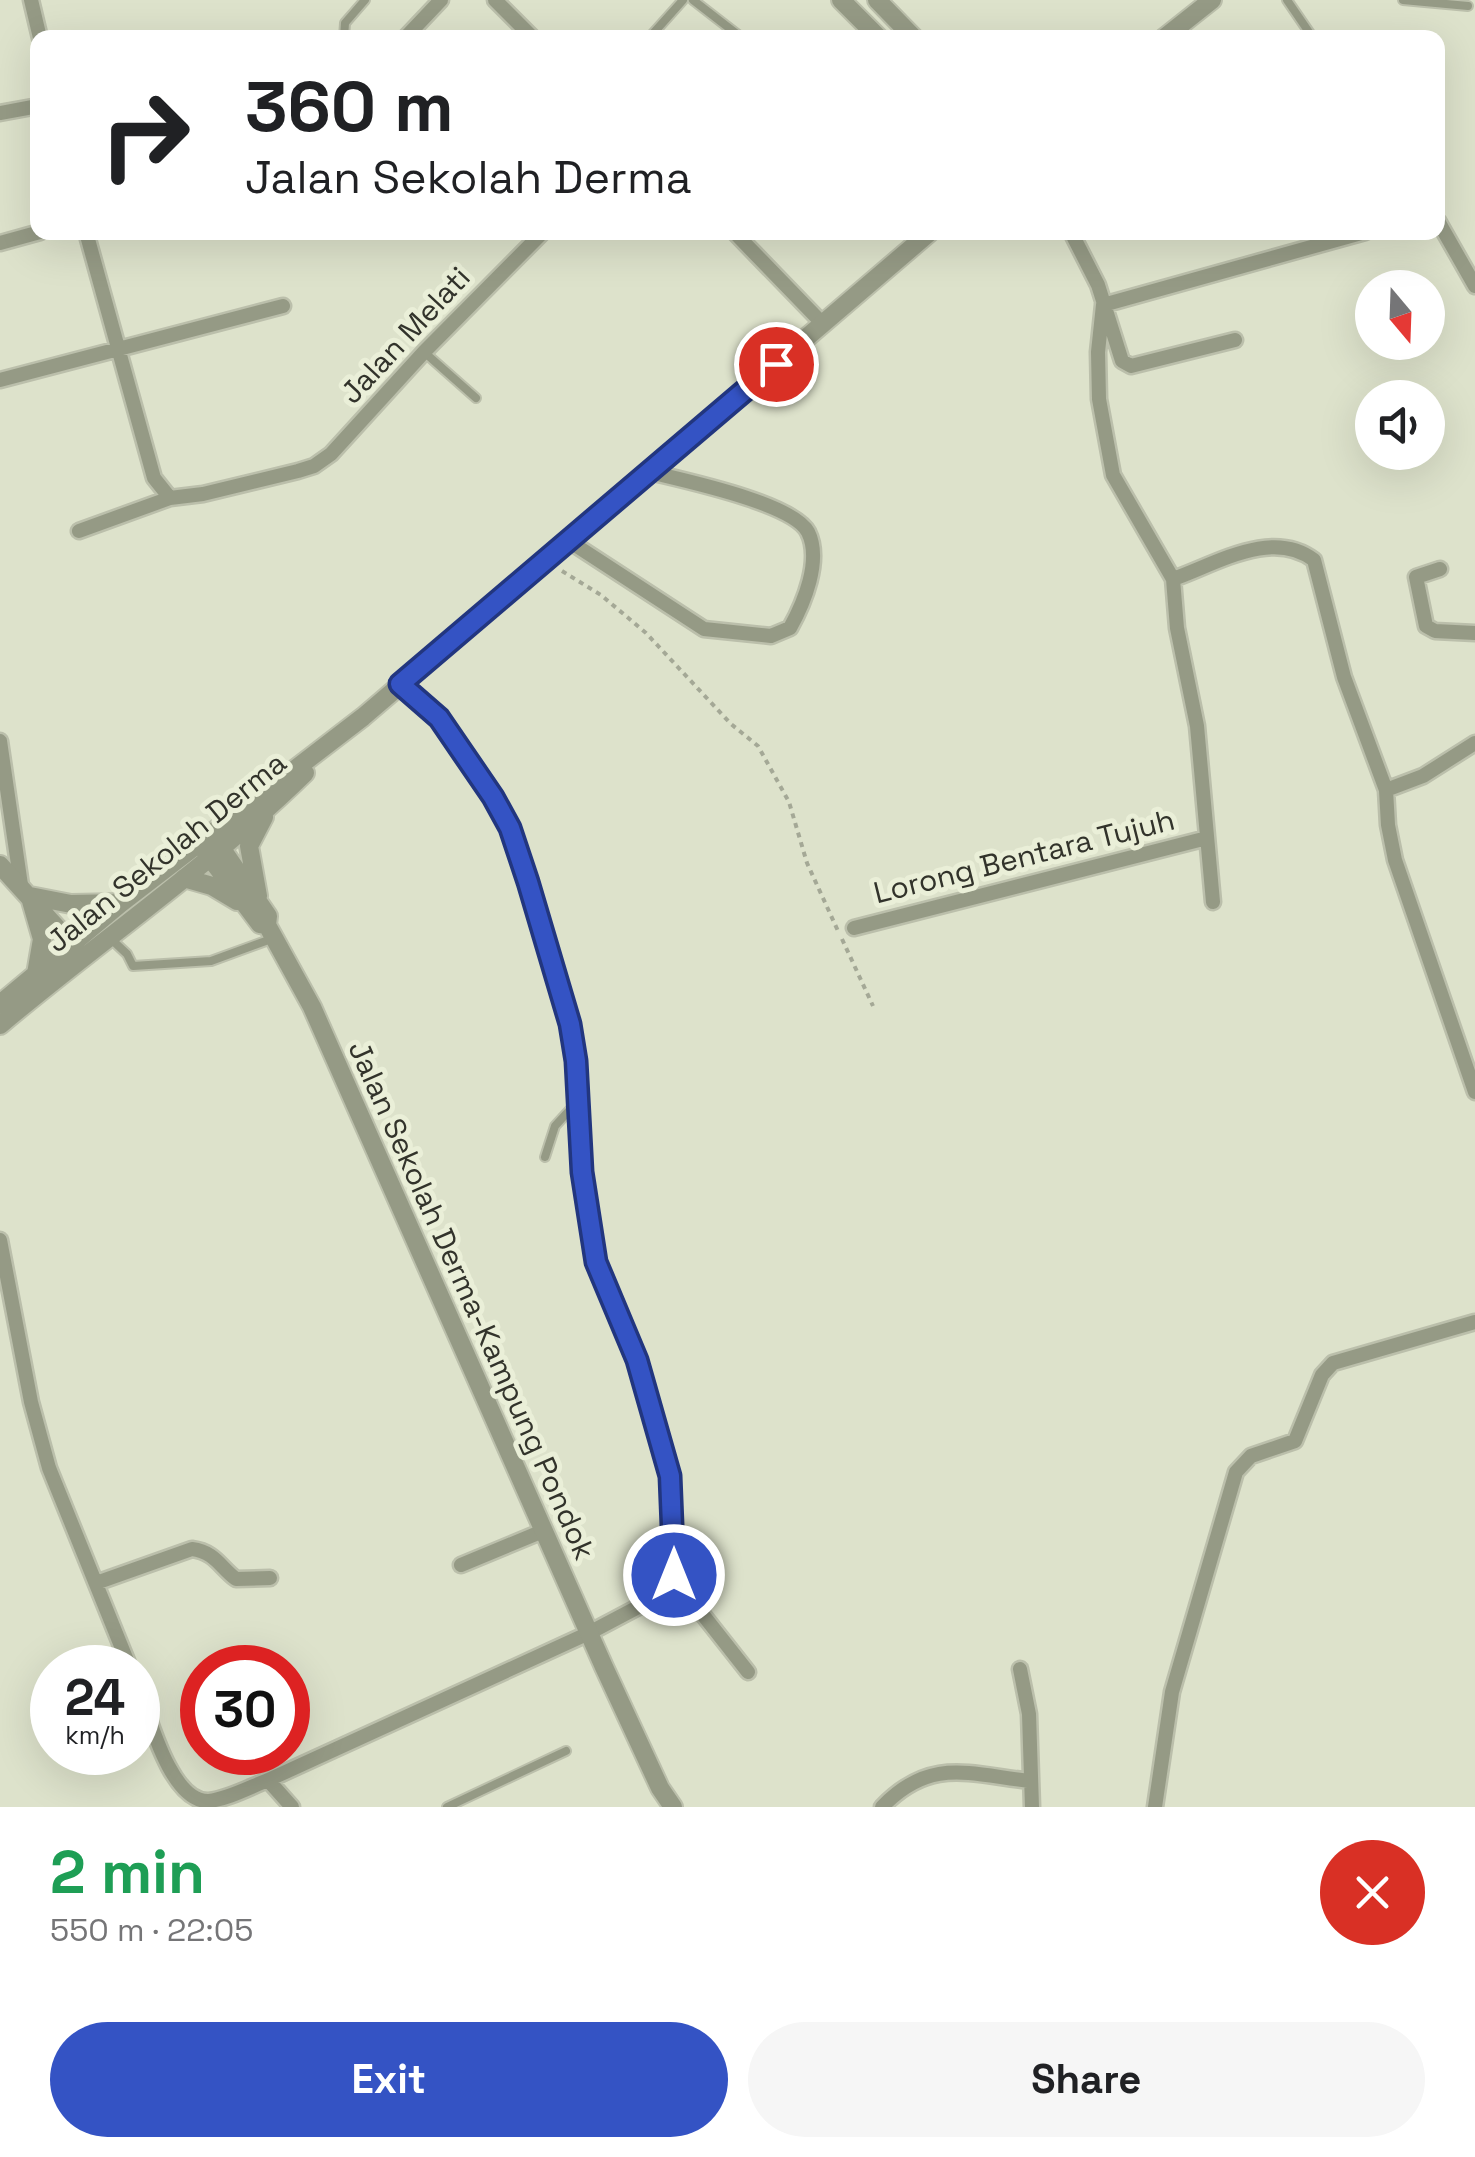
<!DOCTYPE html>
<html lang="en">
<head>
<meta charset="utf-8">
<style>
  body { margin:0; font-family:"Space Grotesk",sans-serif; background:#f6f6f6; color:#202124; height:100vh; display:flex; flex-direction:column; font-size:38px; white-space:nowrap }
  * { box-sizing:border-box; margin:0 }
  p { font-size:32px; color:#757577 }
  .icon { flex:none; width:55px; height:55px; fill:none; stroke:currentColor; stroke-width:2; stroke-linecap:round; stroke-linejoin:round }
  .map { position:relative; height:1807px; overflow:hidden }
  .panel { display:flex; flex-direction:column; background:#fff; flex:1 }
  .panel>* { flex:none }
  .guide { position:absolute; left:30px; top:30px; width:1415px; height:210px; border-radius:20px; box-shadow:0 10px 40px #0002; background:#fff; color:#202124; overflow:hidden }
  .needle { width:65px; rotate:161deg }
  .buttons { position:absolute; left:1355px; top:270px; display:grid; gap:20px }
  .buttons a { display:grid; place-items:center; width:90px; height:90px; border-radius:50%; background:#fff; box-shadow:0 10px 40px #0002; font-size:50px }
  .speed { position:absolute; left:30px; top:1645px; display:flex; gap:20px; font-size:50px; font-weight:700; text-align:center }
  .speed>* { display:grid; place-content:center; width:130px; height:130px; border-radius:50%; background:#fff; box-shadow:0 10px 40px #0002; line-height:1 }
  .speed small { font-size:25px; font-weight:400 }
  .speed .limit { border:15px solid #d22; background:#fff; color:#111 }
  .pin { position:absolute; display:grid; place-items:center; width:85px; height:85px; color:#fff; margin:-42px; border:5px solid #fff; border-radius:50%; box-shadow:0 2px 10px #0007 }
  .me { position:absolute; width:110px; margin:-55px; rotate:0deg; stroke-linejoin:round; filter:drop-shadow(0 0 8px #0008) }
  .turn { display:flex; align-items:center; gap:35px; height:210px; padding:0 50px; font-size:45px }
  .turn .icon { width:130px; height:130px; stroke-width:2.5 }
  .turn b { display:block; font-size:70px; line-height:85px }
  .round { display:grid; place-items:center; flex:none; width:105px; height:105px; border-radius:52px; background:#f6f6f6 }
  .summary { display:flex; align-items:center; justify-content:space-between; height:170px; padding:0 50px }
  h1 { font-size:60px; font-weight:700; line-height:75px; color:#1e9e55 }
  .action { display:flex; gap:20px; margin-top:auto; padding:20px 50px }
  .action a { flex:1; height:115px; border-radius:60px; background:#3453c4; color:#fff; font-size:40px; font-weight:700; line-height:115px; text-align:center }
  .action a+a { background:#f6f6f6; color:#202124 }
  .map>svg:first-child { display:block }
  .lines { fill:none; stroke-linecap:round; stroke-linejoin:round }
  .service-casing { stroke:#bbbfab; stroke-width:12 }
  .minor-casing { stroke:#bbbfab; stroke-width:19 }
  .tertiary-casing { stroke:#bbbfab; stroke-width:22 }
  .path { stroke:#a4a896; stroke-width:4; stroke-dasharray:5 5; stroke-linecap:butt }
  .service { stroke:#959a85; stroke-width:8 }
  .minor { stroke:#959a85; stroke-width:14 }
  .tertiary { stroke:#959a85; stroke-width:18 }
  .route-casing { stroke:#22367f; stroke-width:25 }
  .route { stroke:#3453c4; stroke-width:18 }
  .labels { text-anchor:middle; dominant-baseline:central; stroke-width:10; stroke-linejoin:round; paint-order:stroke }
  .street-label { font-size:30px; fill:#32332b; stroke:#eaefd8 }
</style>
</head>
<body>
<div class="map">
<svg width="1475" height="1807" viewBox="0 0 1475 1807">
  <rect width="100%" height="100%" fill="#dde2cb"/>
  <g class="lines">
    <defs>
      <path id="service" d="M 693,0 L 742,38
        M 1287,0 L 1313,38
        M 1403,0 L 1468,6
        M 344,38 L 345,23 L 365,0
        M 649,38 L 683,0
        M 424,352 L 476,398
        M 111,939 L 127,954 L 133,966 L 211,961 L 274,938
        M 545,1157 L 555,1126 L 578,1101
        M 447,1807 L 566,1751"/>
      <path id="minor" d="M 31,0 L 40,38
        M 495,0 L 533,38
        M 405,38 L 441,0
        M 0,113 L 38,106
        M 1438,221 L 1475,286
        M 86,232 L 154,478 L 170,498
        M 734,232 L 823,324
        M 1071,232 L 1098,285 L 1122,361 L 1131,366 L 1235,340
        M 0,243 L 40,232
        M 1103,305 L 1098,352 L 1099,399 L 1113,475 L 1173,579 L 1177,628 L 1197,726 L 1213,902
        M 1103,305 L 1365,232
        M 0,380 L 283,306
        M 79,531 L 170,498 L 203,494 L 298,471 L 314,466 L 331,454 L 424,352 L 543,232
        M 569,541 L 704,629 L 771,636 L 790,628 C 804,603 822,560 808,532 C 793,503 682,480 650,472
        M 1440,569 L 1416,577 L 1426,626 L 1435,631 L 1475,633
        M 1173,579 C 1216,564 1272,528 1314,560 L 1344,677 L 1386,790 L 1388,825 L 1395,860 L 1475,1092
        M 400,685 L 439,718 L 493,797 L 510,828 L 527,882 L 570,1025 L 577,1061 L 582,1172 L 596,1262 L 637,1360 L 671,1476 L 676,1587 L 700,1611 L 748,1672
        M 0,741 L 21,885
        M 1386,790 L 1423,776 L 1475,743
        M 854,928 L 1207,838
        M 0,1240 L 31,1402 L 49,1468 L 130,1668
        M 461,1565 L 543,1531
        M 96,1583 L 192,1549 C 215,1552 220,1567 236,1579 L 270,1578
        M 1020,1669 L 1029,1714 L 1032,1807
        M 138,1687 C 149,1717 171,1803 209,1801 C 228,1799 250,1787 268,1780 L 589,1633 L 676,1587
        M 268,1780 L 292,1807
        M 882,1807 C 930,1757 968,1774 1030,1781
        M 1155,1807 L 1172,1692 L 1236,1472 L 1251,1456 L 1295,1441 L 1322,1375 L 1333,1363 L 1475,1322"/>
      <path id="tertiary" d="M 841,0 L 879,38
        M 877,0 L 914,38
        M 1164,38 L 1212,0
        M 211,833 L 268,916 L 267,925 L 312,1007 L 604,1667 L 660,1788 L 673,1807
        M 202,847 L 260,924 L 267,925
        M 0,865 L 77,950
        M 184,878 L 212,886 L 237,901
        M 30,896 L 71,904 L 121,903
        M 258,896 L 249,846 L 264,817
        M 31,901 L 42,939 L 36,974
        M 0,1004 L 121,903 L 363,717 L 930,232
        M 0,1025 C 101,940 211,865 305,773"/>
    </defs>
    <!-- service casing -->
    <use href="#service" class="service-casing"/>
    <!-- minor casing -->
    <use href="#minor" class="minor-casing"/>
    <!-- tertiary casing -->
    <use href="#tertiary" class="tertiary-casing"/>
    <!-- path -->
    <path class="path" d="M 562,571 L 601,595 L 646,633 L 731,724 L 758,746 L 789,802 L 807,863 L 838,931
      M 842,939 L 873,1006"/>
    <!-- service -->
    <use href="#service" class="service"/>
    <!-- minor -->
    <use href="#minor" class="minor"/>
    <!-- tertiary -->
    <use href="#tertiary" class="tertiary"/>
  </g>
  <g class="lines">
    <defs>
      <path id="route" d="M 674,1575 L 670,1476 L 637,1360 L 596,1262 L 582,1172 L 576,1061 L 570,1024 L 528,882 L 510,828 L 493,797 L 439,718 L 400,684 L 776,364"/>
    </defs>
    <!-- route casing -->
    <use href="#route" class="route-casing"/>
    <!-- route -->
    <use href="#route" class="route"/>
  </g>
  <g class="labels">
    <!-- street labels -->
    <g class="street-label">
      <text transform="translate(405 335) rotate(-47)">Jalan Melati</text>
      <text transform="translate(166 852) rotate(-39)">Jalan Sekolah Derma</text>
      <text transform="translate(1024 856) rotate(-14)">Lorong Bentara Tujuh</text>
      <text transform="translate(472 1300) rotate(66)">Jalan Sekolah Derma-Kampung Pondok</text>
    </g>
  </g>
</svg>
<div class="buttons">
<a><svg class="needle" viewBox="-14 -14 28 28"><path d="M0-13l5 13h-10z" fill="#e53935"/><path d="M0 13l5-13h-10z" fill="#757577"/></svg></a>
<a><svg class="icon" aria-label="sound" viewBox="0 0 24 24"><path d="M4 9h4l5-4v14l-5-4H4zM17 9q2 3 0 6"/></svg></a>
</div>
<div class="speed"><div>24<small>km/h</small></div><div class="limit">30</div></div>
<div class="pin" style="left:776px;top:364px;background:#d93025"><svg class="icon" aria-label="arrive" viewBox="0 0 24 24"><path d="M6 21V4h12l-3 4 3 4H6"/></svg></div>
<svg class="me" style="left:674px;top:1575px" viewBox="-20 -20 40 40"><circle r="17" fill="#3453c4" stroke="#fff" stroke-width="3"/><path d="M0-11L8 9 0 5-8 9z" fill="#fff"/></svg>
<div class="guide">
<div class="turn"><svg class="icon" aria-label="right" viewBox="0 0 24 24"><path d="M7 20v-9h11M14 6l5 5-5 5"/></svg><div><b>360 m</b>Jalan Sekolah Derma</div></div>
</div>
</div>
<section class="panel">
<div class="summary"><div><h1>2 min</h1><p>550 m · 22:05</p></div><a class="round" style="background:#d93025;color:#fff"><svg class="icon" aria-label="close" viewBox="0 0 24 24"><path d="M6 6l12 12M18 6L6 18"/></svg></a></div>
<div class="action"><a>Exit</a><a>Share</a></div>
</section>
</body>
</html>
